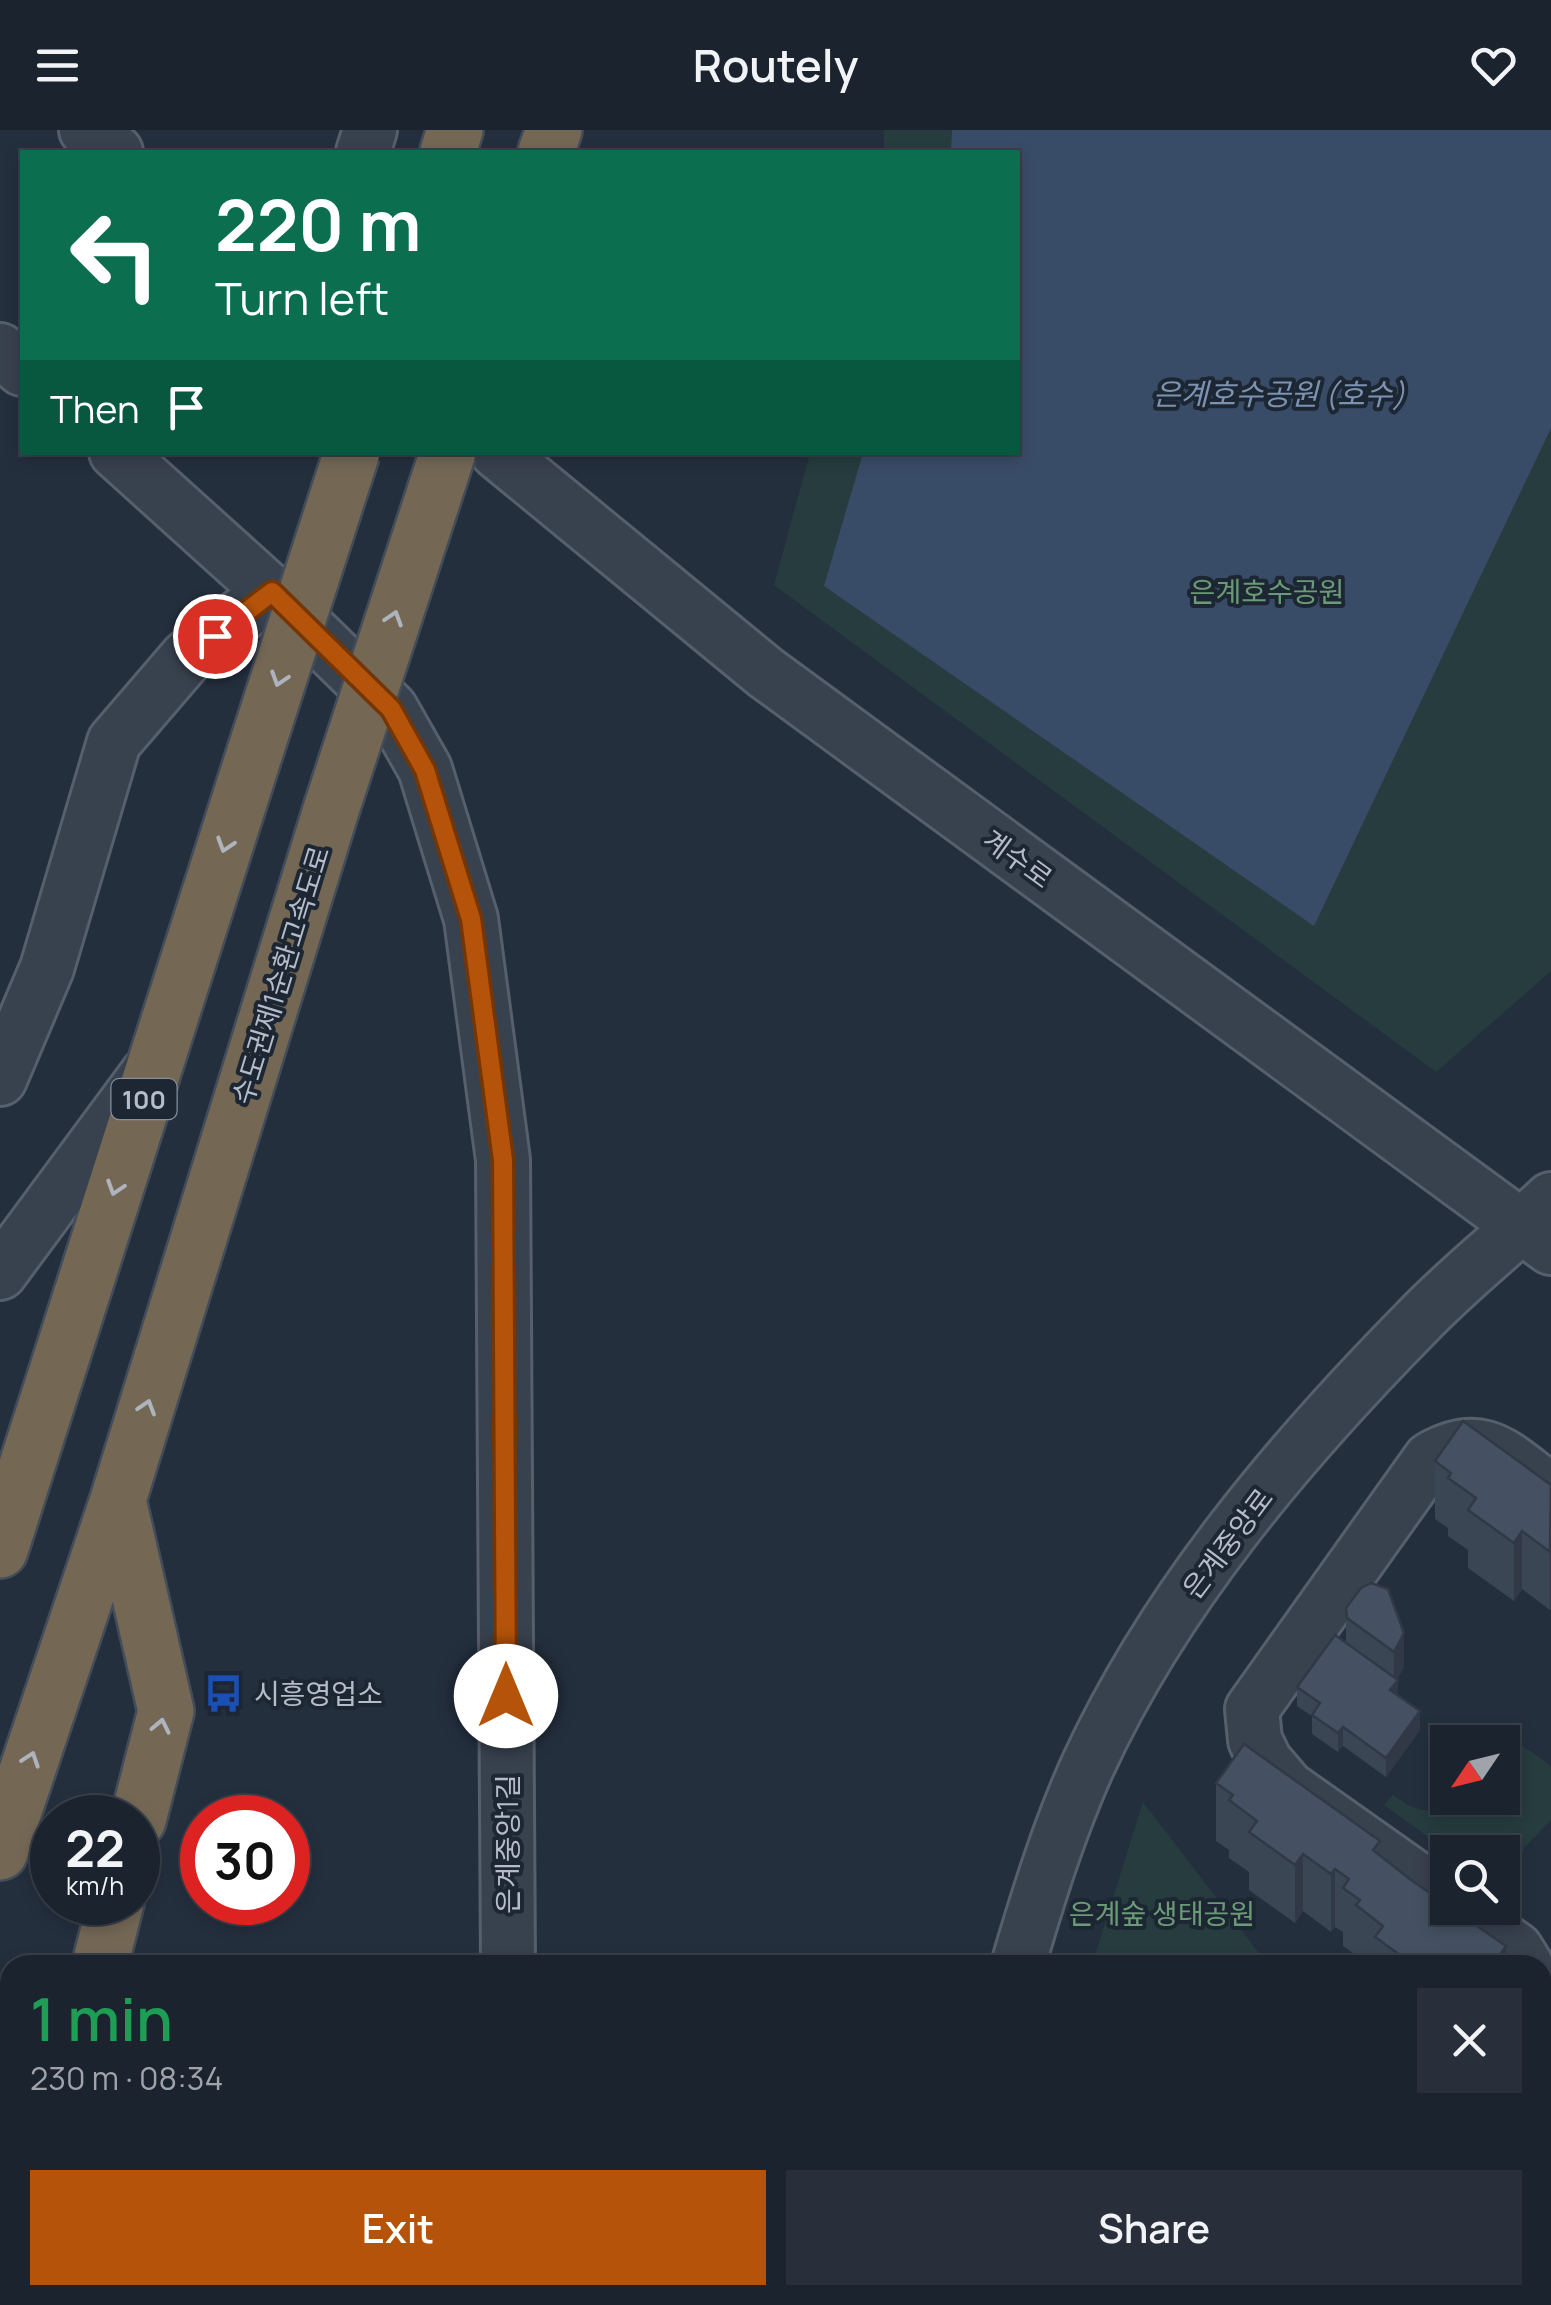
<!DOCTYPE html>
<html lang="en">
<head>
<meta charset="utf-8">
<style>
  body { margin:0; font-family:Manrope,"Noto Sans KR",sans-serif; background:#282f3a; color:#f1f3f6; height:100vh; display:flex; flex-direction:column; font-size:38px; white-space:nowrap }
  * { box-sizing:border-box; margin:0 }
  p { font-size:32px; color:#a0a4aa }
  .icon { flex:none; width:55px; height:55px; fill:none; stroke:currentColor; stroke-width:2; stroke-linecap:round; stroke-linejoin:round }
  .map { position:relative; flex:1; overflow:hidden }
  .panel { position:absolute; left:0px; top:1825px; width:1552px; height:350px; display:flex; flex-direction:column; background:#1b232e; border-radius:30px 30px 0 0; box-shadow:0 5px 15px #0003,0 0 0 2px #39404a }
  .panel>* { flex:none }
  .hud { position:absolute; left:20px; top:20px; width:1000px; height:305px; border-radius:0px; box-shadow:0 5px 15px #0003,0 0 0 2px #39404a; background:#0b6e4f; color:#fff; overflow:hidden }
  .needle { width:65px; rotate:235deg }
  .controls { position:absolute; left:1430px; top:1595px; display:grid; gap:20px }
  .controls a { display:grid; place-items:center; width:90px; height:90px; border-radius:0px; background:#1b232e; box-shadow:0 5px 15px #0003,0 0 0 2px #39404a; font-size:50px }
  .speed { position:absolute; left:30px; top:1665px; display:flex; gap:20px; font-size:50px; font-weight:700; text-align:center }
  .speed>* { display:grid; place-content:center; width:130px; height:130px; border-radius:50%; background:#1b232e; box-shadow:0 5px 15px #0003,0 0 0 2px #39404a; line-height:1 }
  .speed small { font-size:25px; font-weight:400 }
  .speed .limit { border:15px solid #d22; background:#fff; color:#111 }
  .pin { position:absolute; display:grid; place-items:center; width:85px; height:85px; color:#fff; margin:-42px; border:5px solid #fff; border-radius:50%; box-shadow:0 2px 10px #0007 }
  .me { position:absolute; width:110px; margin:-55px; rotate:0deg; stroke-linejoin:round; filter:drop-shadow(0 0 8px #0008) }
  .turn { display:flex; align-items:center; gap:35px; height:210px; padding:0 30px; font-size:45px }
  .turn .icon { width:130px; height:130px; stroke-width:2.5 }
  .turn b { display:block; font-size:70px; line-height:85px }
  .then { display:flex; align-items:center; height:95px; padding:0 30px; background:#0003; gap:20px; font-size:38px }
  .round { display:grid; place-items:center; flex:none; width:105px; height:105px; border-radius:0px; background:#282f3a }
  .headline { display:flex; align-items:center; justify-content:space-between; height:170px; padding:0 30px }
  h1 { font-size:60px; font-weight:600; line-height:75px; color:#1e9e55 }
  .button { display:flex; gap:20px; margin-top:auto; padding:20px 30px }
  .button a { flex:1; height:115px; border-radius:0px; background:#b45309; color:#fff; font-size:40px; font-weight:600; line-height:115px; text-align:center }
  .button a+a { background:#282f3a; color:#f1f3f6 }
  header { display:flex; justify-content:space-between; align-items:center; height:130px; padding:0 30px; background:#1b232e; font-size:45px; font-weight:600 }
  .map>svg:first-child { display:block }
  .green { fill:#263c3f }
  .water { fill:#394c67 }
  .lines { fill:none; stroke-linecap:round; stroke-linejoin:round }
  .minor-casing { stroke:#565f6c; stroke-width:58 }
  .highway-casing { stroke:#434c59; stroke-width:60 }
  .minor { stroke:#38414e; stroke-width:52 }
  .highway { stroke:#746855; stroke-width:55 }
  .highway-bridge-casing { stroke:#434c59; stroke-width:60; stroke-linecap:butt }
  .highway-bridge { stroke:#746855; stroke-width:55 }
  .wall { fill:#3b4654 }
  .shaded-wall { fill:#303945 }
  .building { fill:#455162; stroke:#303945; stroke-width:2.5 }
  .oneway { stroke:#aeb4bd }
  .route-casing { stroke:#753606; stroke-width:25 }
  .route { stroke:#b45309; stroke-width:18 }
  .labels { text-anchor:middle; dominant-baseline:central; stroke-width:8; stroke-linejoin:round; paint-order:stroke }
  .shield { fill:#1d2633; stroke:#878f9c; stroke-width:2.5 }
  .shield-label { font-size:25px; font-weight:bold; fill:#b4bcc9 }
  .park-label { font-size:28px; fill:#6b9a76; stroke:#1d2633 }
  .street-label { font-size:28px; fill:#b4bcc9; stroke:#1d2633 }
  .poi-label { font-size:28px; fill:#b4bcc9; stroke:#1d2633; text-anchor:start }
  .water-label { font-size:30px; font-style:italic; fill:#7c92b1; stroke:#1d2633 }
</style>
</head>
<body>
<header><svg class="icon" aria-label="menu" viewBox="0 0 24 24"><path d="M4 6h16M4 12h16M4 18h16"/></svg>Routely<svg class="icon" aria-label="heart" viewBox="0 0 24 24"><path d="M12 20l-8-8c-3-5 5-10 8-4 3-6 11-1 8 4z"/></svg></header>
<div class="map">
<svg width="1551" height="2175" viewBox="0 0 1551 2175">
  <rect width="100%" height="100%" fill="#242f3e"/>
  <!-- green -->
  <path class="green" d="M 884,0 L 1551,0 L 1551,841 L 1436,942 L 774,455 L 810,323 L 1018,322 L 1018,22 L 884,22 Z
    M 1523,1616 L 1551,1636 L 1551,1690 L 1525,1717 L 1503,1760 L 1502,1722 L 1449,1722 L 1384,1675 L 1393,1665 C 1415,1681 1434,1689 1457,1668 L 1502,1668 L 1503,1647 L 1511,1630 L 1508,1622 Z
    M 1143,1672 L 1268,1835 L 1092,1835 Z
    M 1044,2165 L 1523,2165 L 1530,2175 L 1043,2175 Z"/>
  <!-- water -->
  <path class="water" d="M 952,0 L 1551,0 L 1551,298 L 1314,796 L 824,456 L 863,323 L 1018,322 L 1018,22 L 951,22 Z"/>
  <g class="lines">
    <defs>
      <path id="minor" d="M 86,0 L 116,22
        M 363,22 L 370,0
        M 0,220 L 22,239
        M 497,322 L 766,543 L 1551,1118
        M 271,462 L 391,579 L 425,639 L 471,789 L 503,1030 L 508,1835
        M 0,949 L 47,838 L 114,612 L 187,527 L 271,462 L 116,322
        M 0,1143 L 148,943
        M 1448,1771 L 1288,1658 L 1265,1631 L 1255,1610 L 1252,1579 L 1430,1329 C 1485,1297 1506,1329 1551,1361
        M 1457,1778 L 1516,1819 L 1526,1835
        M 1018,1835 C 1038,1767 1059,1699 1088,1635 C 1165,1468 1289,1322 1417,1192 C 1459,1148 1507,1111 1551,1069
        M 1542,1876 L 1551,1891
        M 608,2165 L 613,2175
        M 973,2175 L 973,2165"/>
      <path id="highway" d="M 448,22 L 455,0
        M 546,22 L 554,0
        M 118,1370 L 166,1581 L 138,1690
        M 0,1420 L 255,622
        M 0,1722 L 118,1370 L 331,680
        M 100,1835 L 116,1772
        M 13,2175 L 15,2165"/>
    </defs>
    <!-- minor casing -->
    <use href="#minor" class="minor-casing"/>
    <!-- highway casing -->
    <use href="#highway" class="highway-casing"/>
    <!-- minor -->
    <use href="#minor" class="minor"/>
    <!-- highway -->
    <use href="#highway" class="highway"/>
    <defs>
      <path id="highway-bridge" d="M 255,622 L 352,322
        M 331,680 L 448,322"/>
    </defs>
    <!-- highway-bridge casing -->
    <use href="#highway-bridge" class="highway-bridge-casing"/>
    <!-- highway-bridge -->
    <use href="#highway-bridge" class="highway-bridge"/>
  </g>
  <!-- wall -->
  <path class="wall" d="M 1435,1331 L 1551,1355 L 1550,1480 L 1522,1459 L 1514,1471 L 1468,1438 L 1468,1420 L 1448,1406 L 1448,1398 L 1435,1389 Z
    M 1361,1458 L 1404,1537 L 1397,1550 L 1398,1566 L 1420,1600 L 1386,1647 L 1343,1616 L 1338,1622 L 1312,1604 L 1312,1586 L 1297,1576 L 1297,1557 L 1346,1512 L 1346,1478 Z
    M 1216,1653 L 1380,1725 L 1506,1835 L 1359,1835 L 1356,1833 L 1356,1825 L 1343,1816 L 1343,1802 L 1335,1797 L 1331,1802 L 1303,1781 L 1295,1793 L 1249,1760 L 1249,1742 L 1229,1728 L 1229,1720 L 1216,1711 Z
    M 1542,1939 L 1551,1945 L 1546,2085 L 1542,2083 Z"/>
  <!-- shaded-wall -->
  <path class="shaded-wall" d="M 1522,1401 L 1522,1459 L 1514,1471 L 1514,1413 Z
    M 1551,1421 L 1551,1479 L 1550,1480 L 1550,1422 Z
    M 1404,1503 L 1404,1537 L 1395,1554 L 1398,1550 L 1398,1569 L 1390,1560 L 1394,1555 L 1394,1522 Z
    M 1420,1581 L 1420,1600 L 1386,1647 L 1386,1628 Z
    M 1343,1597 L 1343,1616 L 1338,1622 L 1338,1603 Z
    M 1303,1724 L 1303,1781 L 1295,1793 L 1295,1735 Z
    M 1335,1739 L 1335,1797 L 1331,1802 L 1331,1744 Z
    M 1506,1816 L 1506,1835 L 1493,1835 Z
    M 1551,2019 L 1551,2077 L 1546,2085 L 1546,2027 Z"/>
  <!-- building -->
  <path class="building" d="M 1463,1291 L 1551,1355 L 1550,1422 L 1522,1401 L 1514,1413 L 1468,1380 L 1476,1368 L 1448,1348 L 1451,1343 L 1435,1331 Z
    M 1371,1453 L 1388,1459 L 1404,1503 L 1394,1522 L 1347,1488 L 1346,1478 L 1361,1458 Z
    M 1335,1505 L 1398,1550 L 1390,1560 L 1420,1581 L 1386,1628 L 1343,1597 L 1338,1603 L 1312,1585 L 1320,1573 L 1297,1557 Z
    M 1244,1614 L 1380,1711 L 1373,1720 L 1411,1750 L 1448,1775 L 1448,1778 L 1451,1778 L 1506,1816 L 1493,1835 L 1438,1835 L 1430,1829 L 1425,1835 L 1414,1835 L 1375,1807 L 1383,1796 L 1356,1775 L 1360,1770 L 1343,1758 L 1349,1749 L 1335,1739 L 1331,1744 L 1303,1724 L 1295,1735 L 1249,1702 L 1257,1691 L 1229,1670 L 1233,1665 L 1216,1653 Z
    M 1542,1939 L 1551,1945 L 1551,2019 L 1546,2027 L 1542,2025 Z"/>
  <!-- one-way arrows -->
  <defs><path id="oneway-chevron" d="M-2-3.5L2.5 0L-2 3.5" fill="none" stroke-width="1.6" stroke-linecap="round" stroke-linejoin="round" transform="scale(2.5)"/></defs>
  <g class="oneway">
    <use href="#oneway-chevron" transform="translate(394 488) rotate(-72)"/>
    <use href="#oneway-chevron" transform="translate(279 549) rotate(108)"/>
    <use href="#oneway-chevron" transform="translate(225 715) rotate(108)"/>
    <use href="#oneway-chevron" transform="translate(115 1058) rotate(108)"/>
    <use href="#oneway-chevron" transform="translate(147 1277) rotate(-73)"/>
    <use href="#oneway-chevron" transform="translate(161 1596) rotate(-78)"/>
    <use href="#oneway-chevron" transform="translate(31 1629) rotate(-71)"/>
  </g>
  <g class="lines">
    <defs>
      <path id="route" d="M 215,506 L 272,462 L 391,579 L 425,640 L 471,789 L 503,1030 L 506,1566"/>
    </defs>
    <!-- route casing -->
    <use href="#route" class="route-casing"/>
    <!-- route -->
    <use href="#route" class="route"/>
  </g>
  <!-- icons -->
  <defs>
    <symbol id="bus-bare" viewBox="-9 -9 18 18"><path d="M-5-6H5V4H4V6H2V4H-2V6H-4V4H-5ZM-3.5-4V0h7V-4ZM-3.5 1.2v1.5H-2V1.2ZM2 1.2v1.5H3.5V1.2Z" fill="#1a4fb4" stroke="#1d2633" stroke-width="2.5" paint-order="stroke"/></symbol>
  </defs>
  <g fill-rule="evenodd">
    <use href="#bus-bare" x="196" y="1536" width="55" height="55"/>
  </g>
  <g class="labels">
    <!-- shield labels -->
    <rect class="shield" x="111.5" y="949" width="65" height="40" rx="8"/>
    <g class="shield-label">
      <text x="144" y="969">100</text>
    </g>
    <!-- park labels -->
    <g class="park-label">
      <text x="1267" y="461">은계호수공원</text>
      <text x="1162" y="1783">은계숲 생태공원</text>
    </g>
    <!-- street labels -->
    <g class="street-label">
      <text transform="translate(1018 728) rotate(36)">계수로</text>
      <text transform="translate(280 845) rotate(-73)">수도권제1순환고속도로</text>
      <text transform="translate(1227 1413) rotate(-53)">은계중앙로</text>
      <text transform="translate(507 1714) rotate(-90)">은계중앙1길</text>
    </g>
    <!-- poi labels -->
    <g class="poi-label">
      <text x="254" y="1563">시흥영업소</text>
    </g>
    <!-- water labels -->
    <g class="water-label">
      <text x="1279" y="263">은계호수공원 (호수)</text>
    </g>
  </g>
</svg>
<div class="controls">
<a><svg class="needle" viewBox="-14 -14 28 28"><path d="M0-13l5 13h-10z" fill="#e53935"/><path d="M0 13l5-13h-10z" fill="#a0a4aa"/></svg></a>
<a><svg class="icon" aria-label="search" viewBox="0 0 24 24"><circle cx="10" cy="10" r="6"/><path d="M15 15l6 6"/></svg></a>
</div>
<div class="speed"><div>22<small>km/h</small></div><div class="limit">30</div></div>
<div class="pin" style="left:215px;top:506px;background:#d93025"><svg class="icon" aria-label="arrive" viewBox="0 0 24 24"><path d="M6 21V4h12l-3 4 3 4H6"/></svg></div>
<svg class="me" style="left:506px;top:1566px" viewBox="-20 -20 40 40"><circle r="19" fill="#fff"/><path d="M0-13L10 11 0 6-10 11z" fill="#b45309"/></svg>
<div class="hud">
<div class="turn"><svg class="icon" aria-label="left" viewBox="0 0 24 24"><path d="M17 20v-9H6M10 6l-5 5 5 5"/></svg><div><b>220 m</b>Turn left</div></div>
<div class="then">Then<svg class="icon" aria-label="arrive" viewBox="0 0 24 24"><path d="M6 21V4h12l-3 4 3 4H6"/></svg></div>
</div>
<section class="panel">
<div class="headline"><div><h1>1 min</h1><p>230 m · 08:34</p></div><a class="round"><svg class="icon" aria-label="close" viewBox="0 0 24 24"><path d="M6 6l12 12M18 6L6 18"/></svg></a></div>
<div class="button"><a>Exit</a><a>Share</a></div>
</section>
</div>
</body>
</html>
